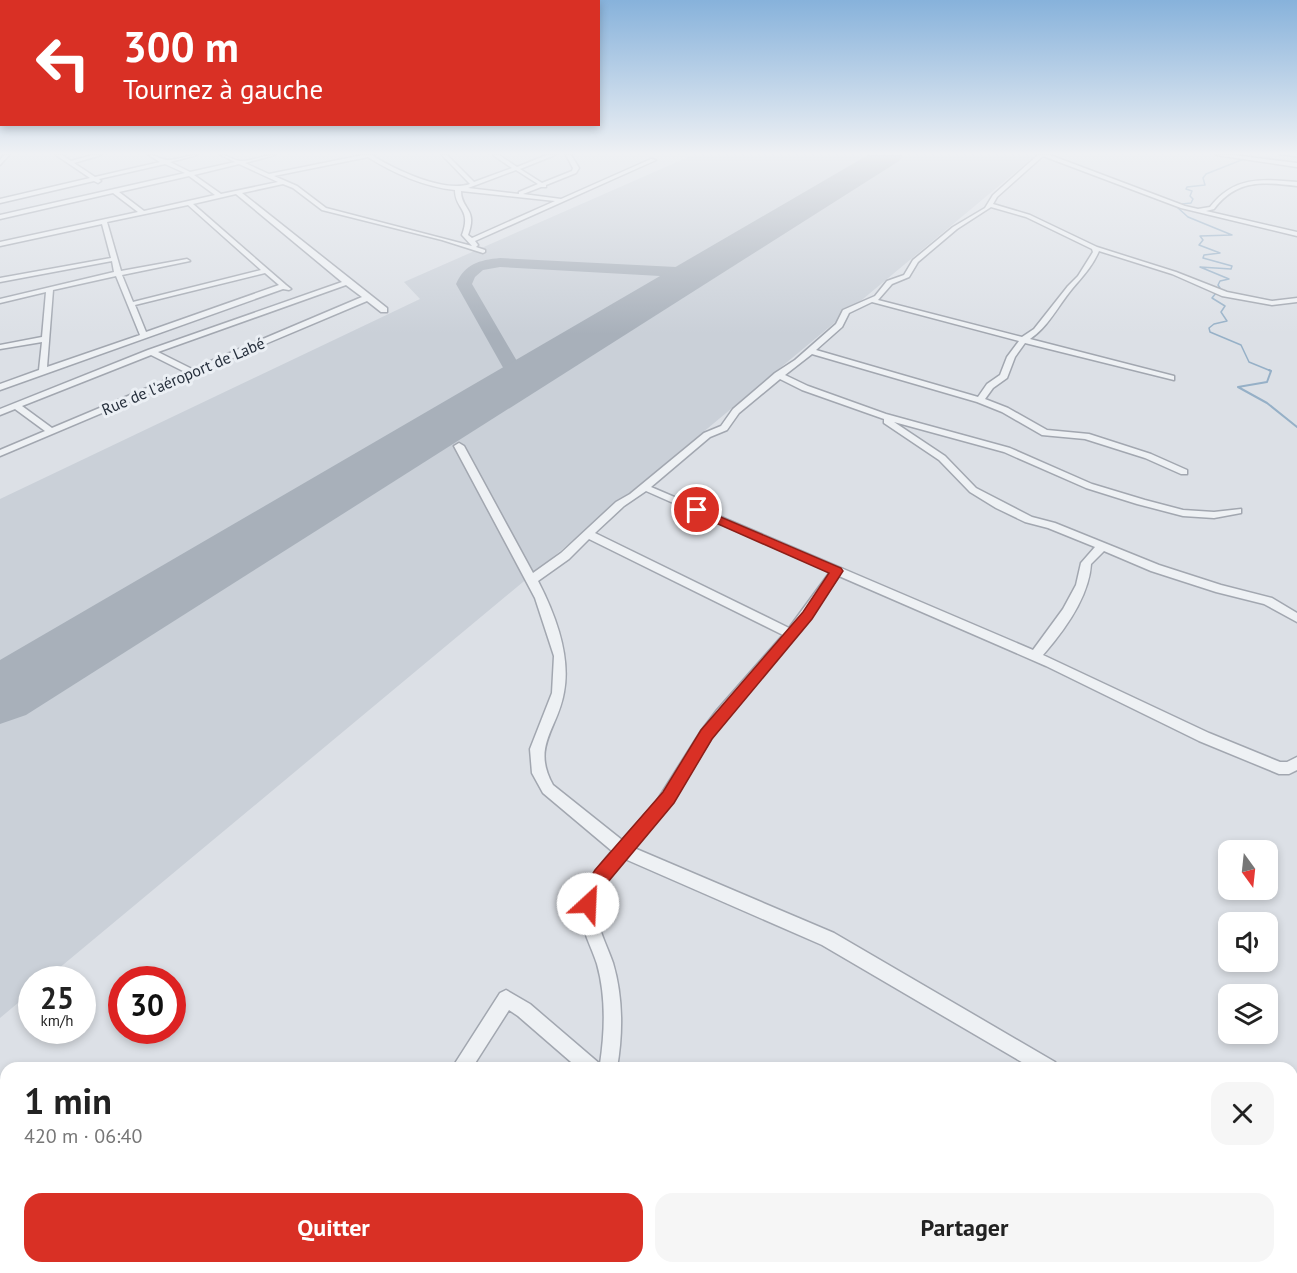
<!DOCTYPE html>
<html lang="fr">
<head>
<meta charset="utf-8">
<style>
  body { margin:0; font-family:"PT Sans",sans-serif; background:#f6f6f6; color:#222; height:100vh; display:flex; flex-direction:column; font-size:22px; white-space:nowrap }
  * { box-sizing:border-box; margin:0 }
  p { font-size:20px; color:#767676 }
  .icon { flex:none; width:33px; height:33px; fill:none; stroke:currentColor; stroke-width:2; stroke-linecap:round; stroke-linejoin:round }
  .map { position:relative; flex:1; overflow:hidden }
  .details { position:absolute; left:0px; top:1062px; width:1298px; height:212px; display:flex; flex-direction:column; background:#fff; border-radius:18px 18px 0 0; box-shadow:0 3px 9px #0003 }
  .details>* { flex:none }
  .banner { position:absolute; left:0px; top:0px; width:600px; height:126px; box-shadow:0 3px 9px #0003; background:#d93025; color:#fff; overflow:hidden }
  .needle { width:39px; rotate:165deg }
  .buttons { position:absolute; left:1218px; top:840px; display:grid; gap:12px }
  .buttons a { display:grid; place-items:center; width:60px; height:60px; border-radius:12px; background:#fff; box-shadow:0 3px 9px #0003; font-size:30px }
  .speed { position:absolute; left:18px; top:966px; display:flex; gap:12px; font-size:30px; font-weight:700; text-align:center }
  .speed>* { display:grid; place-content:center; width:78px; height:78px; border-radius:50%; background:#fff; box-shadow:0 3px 9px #0003; line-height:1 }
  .speed small { font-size:15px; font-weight:400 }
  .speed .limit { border:9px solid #d22; background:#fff; color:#111 }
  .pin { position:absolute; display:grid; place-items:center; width:51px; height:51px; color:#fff; margin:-26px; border:3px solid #fff; border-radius:50%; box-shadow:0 2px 6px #0007 }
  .me { position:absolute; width:66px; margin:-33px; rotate:25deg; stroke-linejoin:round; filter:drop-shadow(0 0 4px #0008) }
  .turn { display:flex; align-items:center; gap:21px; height:126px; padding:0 24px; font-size:27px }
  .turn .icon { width:78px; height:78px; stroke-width:2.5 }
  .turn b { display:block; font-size:42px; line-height:51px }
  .round { display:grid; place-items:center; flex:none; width:63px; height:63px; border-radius:18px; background:#f6f6f6 }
  .head { display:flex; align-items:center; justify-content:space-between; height:102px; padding:0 24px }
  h1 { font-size:36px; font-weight:700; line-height:45px }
  .primary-button { display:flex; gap:12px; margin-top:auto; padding:12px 24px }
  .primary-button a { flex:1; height:69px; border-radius:18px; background:#d93025; color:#fff; font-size:24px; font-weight:700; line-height:69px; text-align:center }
  .primary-button a+a { background:#f6f6f6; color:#222 }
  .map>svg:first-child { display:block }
  .built { fill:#cad0d8 }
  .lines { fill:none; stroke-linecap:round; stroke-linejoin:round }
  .stream-far1 { stroke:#96b0c7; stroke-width:1.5 }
  .stream { stroke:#96b0c7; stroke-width:2 }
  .taxiway { fill:#a8b0ba; fill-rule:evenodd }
  .runway { fill:#a8b0ba; fill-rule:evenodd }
  .street-casing { stroke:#a2a7b0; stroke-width:3 }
  .street { fill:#eef1f4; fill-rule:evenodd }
  .route { fill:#d93025; stroke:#8d1f18; stroke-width:1.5 }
  .labels { text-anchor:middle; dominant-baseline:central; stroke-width:6; stroke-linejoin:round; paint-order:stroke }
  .far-street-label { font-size:16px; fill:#262f3c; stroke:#ebeff4 }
</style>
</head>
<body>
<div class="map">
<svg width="1297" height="1273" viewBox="0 0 1297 1273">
  <rect width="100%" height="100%" fill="#dce0e6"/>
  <!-- built -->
  <path class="built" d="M 693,155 L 1036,155 L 46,979 L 32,980 L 31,992 L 0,1018 L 0,499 L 420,299 L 404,282 Z"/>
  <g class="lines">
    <!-- stream-far1 -->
    <path class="stream-far1" d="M 1279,155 L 1297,157
      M 1249,157 L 1206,174 L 1203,178 L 1205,185 L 1187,187 L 1186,189 L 1192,191 L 1190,196 L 1193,199 L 1191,203 L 1182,204 L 1178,208 L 1188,217 L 1232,235 L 1200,236 L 1203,240 L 1199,245 L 1220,253 L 1204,255 L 1203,258 L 1232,266 L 1231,269 L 1200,267 L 1229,279 L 1220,281 L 1218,285 L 1220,288 L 1212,298 L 1225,306 L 1221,312 L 1227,321 L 1214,324 L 1209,328 L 1210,332 L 1241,345 L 1249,362 L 1271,371"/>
    <!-- stream -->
    <path class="stream" d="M 1269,370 L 1271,371 L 1267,382 L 1238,387 L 1267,403 L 1297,427"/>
    <!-- taxiway -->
    <path class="taxiway" d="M 500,258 L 696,268 L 704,273 L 696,278 L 500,267 L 483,270 L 475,277 L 472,284 L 528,380 L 526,384 L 512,384 L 510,380 L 456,284 C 465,264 479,260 500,258 Z"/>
    <!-- runway -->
    <path class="runway" d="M 868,155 L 903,155 L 899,161 L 26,715 L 0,724 L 0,660 Z"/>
    <defs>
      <path id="street" d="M 4,155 L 9,155 L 0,165 L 0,160 Z
        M 56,155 L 62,155 L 71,161 L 92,155 L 101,155 L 74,163 L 95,177 L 160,162 L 149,155 C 156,155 161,160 168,160 C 178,160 187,155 197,155 L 170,162 L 190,172 L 235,162 L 221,155 C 228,155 233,160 240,161 C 249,162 264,155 275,155 L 245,163 L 269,174 L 363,155 L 374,155 L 373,156 C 396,170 444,193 470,184 L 442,155 L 447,155 L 474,182 L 512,168 L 493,155 L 499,155 L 517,167 L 547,155 L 555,155 L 520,169 L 542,183 L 572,171 L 573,168 L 566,155 L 571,155 L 579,168 L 576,173 L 546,185 L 546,187 L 541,187 L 523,194 L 561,199 L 651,159 L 656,160 L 475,241 L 478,245 L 476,247 L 485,250 L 485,252 L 483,253 L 442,240 L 322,210 L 293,188 L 283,184 L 242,193 L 387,308 L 387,312 L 381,312 L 367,301 L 0,456 L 0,450 L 45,431 L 15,409 L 0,415 L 0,409 L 148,350 L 342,282 L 236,194 L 193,204 L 286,285 L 291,289 L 289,290 L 283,289 L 0,390 L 0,384 L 39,370 L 42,342 L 0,349 L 0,345 L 42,337 L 46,292 L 0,303 L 0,299 L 114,272 L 112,261 L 0,282 L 0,278 L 111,258 L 102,224 L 0,246 L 0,242 L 138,212 L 113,193 L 0,219 L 0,215 L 185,173 L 165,164 L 99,179 L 101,181 L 98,183 L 94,181 L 0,203 L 0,199 L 90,178 ZM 368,157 C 393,173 425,187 455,190 C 455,210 472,208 462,235 L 472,246 L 326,208 L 297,186 L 274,176 ZM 239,164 L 278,182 L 221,194 L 194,175 ZM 516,170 L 538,184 L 519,192 L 519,194 L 468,188 ZM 189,176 L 215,195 L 144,211 L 119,192 ZM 461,191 L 555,201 L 472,238 L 468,235 C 478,208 461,210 461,191 ZM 188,205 L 261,270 L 133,302 L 122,275 L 190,261 L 187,259 L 121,271 L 107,222 ZM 265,273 L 279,285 L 146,332 L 135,305 ZM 116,276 L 140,335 L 47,367 L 53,290 ZM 346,285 L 362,297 L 192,369 L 158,352 ZM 151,355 L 185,372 L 52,428 L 22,406 Z
        M 1038,155 L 1050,155 L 1185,206 L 1198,209 L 1210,207 C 1234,176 1262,179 1297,182 L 1297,186 C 1262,182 1237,179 1214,209 L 1206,211 L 1297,232 L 1297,236 L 1181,208 L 1043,156 L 997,197 L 993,204 L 1030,215 L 1097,247 L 1176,272 L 1227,292 L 1272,301 L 1297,298 L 1297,302 L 1272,305 L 1222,296 L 1172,274 L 1099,251 C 1092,267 1083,276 1072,289 C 1058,306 1048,327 1030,339 L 1174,376 L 1174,380 L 1025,343 L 1015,357 L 1007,378 L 993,388 L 985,399 L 1008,408 L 1047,430 L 1089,434 L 1151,454 L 1187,470 L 1187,474 L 1181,474 L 1145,458 L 1085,439 L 1042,435 L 1002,412 L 977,402 L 812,354 L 785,375 L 808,386 L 886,414 L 1010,448 L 1092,484 L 1145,500 L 1183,510 L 1214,512 L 1241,509 L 1241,513 L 1214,518 L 1183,516 L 1137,504 L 1086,488 L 1004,452 L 894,422 L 945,456 L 976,488 L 1032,517 L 1055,523 L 1159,565 L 1221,585 L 1272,598 L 1297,613 L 1297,622 L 1264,604 L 1216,592 L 1151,571 L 1104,551 L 1091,564 C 1089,597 1064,631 1043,655 L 1209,733 L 1280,762 L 1287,762 L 1297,757 L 1297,770 L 1289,774 L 1279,774 L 1199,741 L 1046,666 L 839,576 L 795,637 L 726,718 L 711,739 L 666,811 L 634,848 L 834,933 L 1055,1062 L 1058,1068 L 1032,1068 L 822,945 L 625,859 C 613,871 599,888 597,905 C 595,925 607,945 613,963 C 623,997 623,1033 617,1068 L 578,1068 L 518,1016 L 509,1010 L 472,1068 L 452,1068 L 500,993 L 506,990 L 530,1004 L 600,1064 C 605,1031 606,996 597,964 C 591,945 579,926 581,906 C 583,885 599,866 612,851 L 543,793 L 532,773 L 530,749 L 552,693 L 554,656 L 535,598 L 454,446 L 459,443 L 464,446 L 533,573 L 561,553 L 616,502 L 630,494 L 704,433 L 721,426 L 733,409 L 775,373 L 795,360 L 836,324 L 843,310 L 875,296 L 887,281 L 904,275 L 913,260 L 953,227 L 985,208 L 993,195 ZM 991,207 L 1026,217 L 1092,249 L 1093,252 L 1078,276 L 1068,286 L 1034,329 L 1022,337 L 878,300 L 892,284 L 909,277 L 918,262 L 957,229 ZM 872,302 L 1019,341 L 1007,357 L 1000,375 L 987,384 L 978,397 L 816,350 L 842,327 L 849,313 ZM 780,379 L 802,390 L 884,419 L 884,423 L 939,460 L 970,492 L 996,508 L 1025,522 L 1048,528 L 1095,547 L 1081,563 L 1076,585 L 1063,609 L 1033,650 L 651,487 L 710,437 L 727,430 L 739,413 ZM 646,491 L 830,572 L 789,628 L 595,533 L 624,506 ZM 589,539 L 783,635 L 717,710 L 701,731 L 656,802 L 622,840 L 553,785 C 531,746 558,729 564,692 C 571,655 555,614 538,581 L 569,559 Z
        M 1216,155 L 1233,155 L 1297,163 L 1297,167 Z
        M 1292,1182 L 1297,1184 L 1297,1205 L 1292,1203 Z
        M 1292,1263 L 1296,1266 L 1297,1273 L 1265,1273 L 1262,1268 L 1292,1268 Z
        M 282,1268 L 306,1268 L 303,1273 L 279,1273 Z
        M 536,1268 L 558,1268 L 556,1273 L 534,1273 Z"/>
    </defs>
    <!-- street casing -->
    <use href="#street" class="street-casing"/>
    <!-- street -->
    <use href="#street" class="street"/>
  </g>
  <!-- sky -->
  <linearGradient id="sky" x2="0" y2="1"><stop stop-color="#87b2db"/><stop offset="0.46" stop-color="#eff1f4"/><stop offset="1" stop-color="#eff1f4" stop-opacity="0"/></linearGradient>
  <rect width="1297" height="334" fill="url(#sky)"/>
  <!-- route -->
  <path class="route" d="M 697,507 L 841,568 L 843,571 L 812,619 L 712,739 L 674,803 L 608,882 L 594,911 L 588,913 L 582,911 L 579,904 L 586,885 L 595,870 L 663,792 L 701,730 L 803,612 L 829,573 L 693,513 L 691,510 Z"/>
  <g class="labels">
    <!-- far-street labels -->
    <g class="far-street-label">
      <text transform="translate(183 376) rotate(-23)">Rue de l'aéroport de Labé</text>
    </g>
  </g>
</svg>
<div class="buttons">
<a><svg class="needle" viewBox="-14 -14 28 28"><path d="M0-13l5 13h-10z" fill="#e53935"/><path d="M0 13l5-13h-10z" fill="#767676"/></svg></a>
<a><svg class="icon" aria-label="sound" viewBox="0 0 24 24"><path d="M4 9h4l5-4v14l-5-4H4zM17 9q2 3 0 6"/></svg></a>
<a><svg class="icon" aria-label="layers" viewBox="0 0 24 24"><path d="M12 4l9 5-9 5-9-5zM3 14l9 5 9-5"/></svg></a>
</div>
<div class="speed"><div>25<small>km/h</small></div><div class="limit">30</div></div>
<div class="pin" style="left:697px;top:510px;background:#d93025"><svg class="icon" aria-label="arrive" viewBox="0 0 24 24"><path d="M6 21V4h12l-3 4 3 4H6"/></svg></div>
<svg class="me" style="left:588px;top:904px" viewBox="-20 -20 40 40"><circle r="19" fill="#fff"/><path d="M0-13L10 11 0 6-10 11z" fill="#d93025"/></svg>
<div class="banner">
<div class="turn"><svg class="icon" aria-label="left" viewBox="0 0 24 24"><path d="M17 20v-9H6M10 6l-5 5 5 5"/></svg><div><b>300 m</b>Tournez à gauche</div></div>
</div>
<section class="details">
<div class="head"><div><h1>1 min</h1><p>420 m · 06:40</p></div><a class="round"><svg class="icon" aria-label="close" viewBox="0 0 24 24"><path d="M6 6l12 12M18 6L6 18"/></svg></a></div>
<div class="primary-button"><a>Quitter</a><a>Partager</a></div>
</section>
</div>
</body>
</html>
